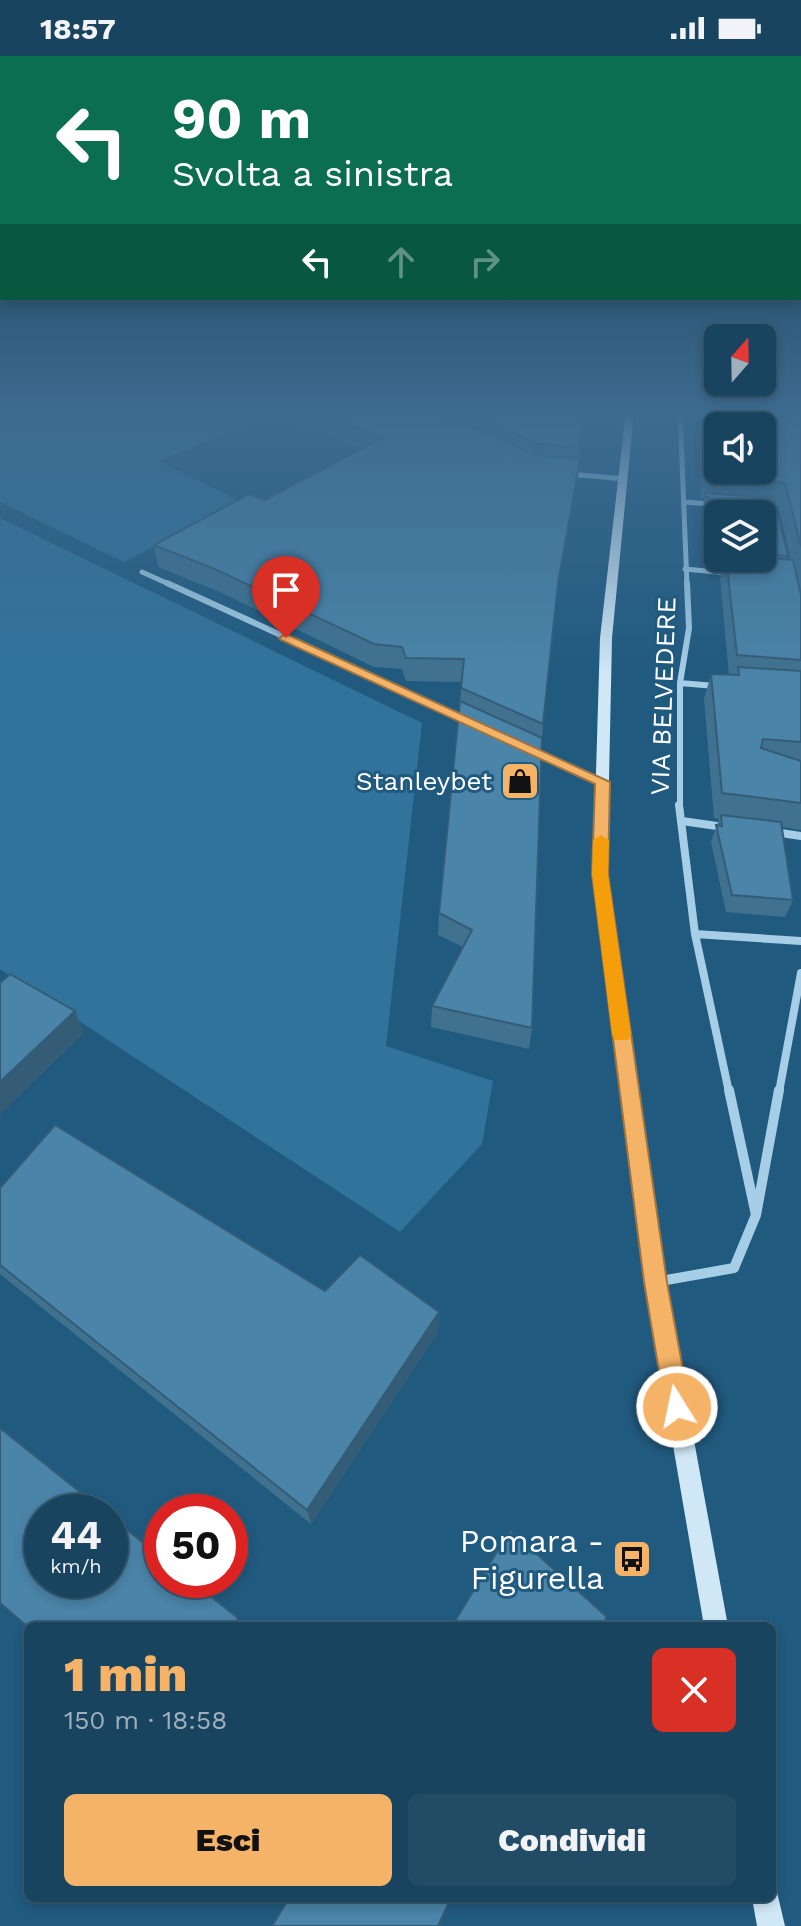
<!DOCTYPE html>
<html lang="it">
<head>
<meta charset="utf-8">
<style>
  body { margin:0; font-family:"Work Sans",sans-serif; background:#224b65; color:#f1f3f6; height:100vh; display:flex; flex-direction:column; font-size:30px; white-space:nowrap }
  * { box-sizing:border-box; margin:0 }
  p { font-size:26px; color:#9fb0bd }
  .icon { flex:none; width:44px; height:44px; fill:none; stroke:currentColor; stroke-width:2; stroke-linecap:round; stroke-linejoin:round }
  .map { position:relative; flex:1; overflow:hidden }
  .panel { position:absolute; left:24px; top:1566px; width:752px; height:280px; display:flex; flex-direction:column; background:#19445f; border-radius:12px; box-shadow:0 4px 12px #0003,0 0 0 2px #375c74 }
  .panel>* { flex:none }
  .guide { position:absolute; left:0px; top:0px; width:802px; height:244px; box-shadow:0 4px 12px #0003,0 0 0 2px #375c74; background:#0b6e4f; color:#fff; overflow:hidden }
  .needle { width:52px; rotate:20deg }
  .tools { position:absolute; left:704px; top:268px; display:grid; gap:16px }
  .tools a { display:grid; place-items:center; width:72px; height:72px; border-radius:12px; background:#19445f; box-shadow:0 4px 12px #0003,0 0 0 2px #375c74; font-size:40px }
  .speed { position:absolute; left:24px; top:1438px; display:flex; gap:16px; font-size:40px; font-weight:700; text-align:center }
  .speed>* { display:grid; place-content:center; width:104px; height:104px; border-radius:50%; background:#19445f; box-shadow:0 4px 12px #0003,0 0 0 2px #375c74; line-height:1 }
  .speed small { font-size:20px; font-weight:400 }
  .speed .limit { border:12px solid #d22; background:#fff; color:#111 }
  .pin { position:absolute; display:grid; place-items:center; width:68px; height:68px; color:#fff; margin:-82px -34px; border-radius:50% 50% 50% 0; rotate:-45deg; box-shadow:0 0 8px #0007 }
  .pin .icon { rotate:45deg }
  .me { position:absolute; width:88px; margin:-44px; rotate:350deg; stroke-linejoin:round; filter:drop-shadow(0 0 6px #0008) }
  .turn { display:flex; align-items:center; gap:28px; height:168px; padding:0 40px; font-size:36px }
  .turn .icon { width:104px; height:104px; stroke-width:2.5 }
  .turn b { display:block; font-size:56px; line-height:68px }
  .lanes { display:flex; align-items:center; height:76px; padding:0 40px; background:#0003; justify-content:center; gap:40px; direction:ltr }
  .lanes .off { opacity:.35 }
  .round { display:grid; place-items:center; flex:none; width:84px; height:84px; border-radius:12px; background:#224b65 }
  .headline { display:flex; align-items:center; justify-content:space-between; height:136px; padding:0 40px }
  h1 { font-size:48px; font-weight:800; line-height:60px; color:#f4b367 }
  .action { display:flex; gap:16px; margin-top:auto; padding:16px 40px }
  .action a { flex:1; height:92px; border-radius:12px; background:#f4b367; color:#111; font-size:32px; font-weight:800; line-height:92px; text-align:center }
  .action a+a { background:#224b65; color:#f1f3f6 }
  .status { display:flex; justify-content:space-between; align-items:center; height:56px; padding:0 40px; background:#19445f; direction:ltr }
  .status svg { height:22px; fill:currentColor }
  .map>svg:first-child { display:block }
  .green { fill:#31739b }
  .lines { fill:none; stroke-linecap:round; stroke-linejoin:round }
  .minor-far3 { stroke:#a6cfe7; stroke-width:5 }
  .minor-far2 { stroke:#a6cfe7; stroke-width:6 }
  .minor-far1 { stroke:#a6cfe7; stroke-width:8 }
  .minor { stroke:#a6cfe7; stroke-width:10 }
  .secondary { fill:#d0e7f6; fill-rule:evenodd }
  .wall { fill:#407290; fill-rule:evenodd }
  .shaded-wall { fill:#345c76 }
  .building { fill:#4a84a8; stroke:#345c76; stroke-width:2; fill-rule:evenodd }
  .route { fill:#f4b367; stroke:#9f7443; stroke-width:2 }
  .slow { fill:#f59e0b }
  .labels { text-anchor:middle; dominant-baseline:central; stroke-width:6; stroke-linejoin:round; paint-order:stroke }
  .street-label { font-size:26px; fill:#fff; stroke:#215a7f }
  .poi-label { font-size:26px; fill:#fff; stroke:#215a7f; text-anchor:end }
  .near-poi-label { font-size:32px; fill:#fff; stroke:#215a7f; text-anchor:end }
</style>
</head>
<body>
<div class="status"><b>18:57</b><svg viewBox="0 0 49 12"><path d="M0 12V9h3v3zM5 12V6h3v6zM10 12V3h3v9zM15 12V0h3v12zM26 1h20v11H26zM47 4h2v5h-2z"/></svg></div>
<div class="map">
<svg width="801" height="1870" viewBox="0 0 801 1870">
  <rect width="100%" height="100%" fill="#215a7f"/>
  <!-- green -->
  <path class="green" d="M 0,355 L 281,355 L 159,405 L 242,446 L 124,506 L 0,446 Z
    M 0,462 L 422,667 L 386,990 L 493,1025 L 482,1088 L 400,1176 L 0,913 Z"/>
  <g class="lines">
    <!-- minor-far3 -->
    <path class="minor-far3" d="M 680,355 L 687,529
      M 570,418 L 625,423
      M 684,446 L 711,448
      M 685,513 L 728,517
      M 142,516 L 171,529"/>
    <!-- minor-far2 -->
    <path class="minor-far2" d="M 167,527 L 469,665
      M 680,627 L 715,630
      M 532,694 L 602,726
      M 680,751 L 680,627 L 689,572 L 687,527"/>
    <!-- minor-far1 -->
    <path class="minor-far1" d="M 679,749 L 695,878 L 729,1036
      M 682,765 L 724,771
      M 774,776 L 801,780
      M 695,878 L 801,885
      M 779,1036 L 801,917"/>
    <!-- minor -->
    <path class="minor" d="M 729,1034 L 756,1159
      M 655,1226 L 734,1212 L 756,1159 L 779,1034"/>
    <!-- secondary -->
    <path class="secondary" d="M 626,355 L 634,355 L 612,582 L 607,818 L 665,1226 L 728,1570 L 704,1570 L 645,1226 L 593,818 L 600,582 Z
      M 772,1830 L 776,1832 L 785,1870 L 757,1870 L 752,1842 L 772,1842 Z"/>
  </g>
  <!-- wall -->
  <path class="wall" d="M 276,355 L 586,355 L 578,403 L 580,403 L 577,424 L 556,542 L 542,682 L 532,972 L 529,993 L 431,971 L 432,950 L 463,891 L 438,879 L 439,857 L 462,626 L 406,625 L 402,613 L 374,611 L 220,536 L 158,511 L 154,489 L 265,444 L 362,393 L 276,359 Z
    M 699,355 L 801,355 L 801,774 L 782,771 L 793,844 L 785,861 L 726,856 L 711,786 L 719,763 L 714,762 L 704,643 L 711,618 L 729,619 L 720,522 L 723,511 L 719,511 L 716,481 L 707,480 L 705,457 L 702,457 L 704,442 L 701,442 ZM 776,449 L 778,450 L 791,504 L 787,503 L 788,500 ZM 718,458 L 762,458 L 762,502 L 718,502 Z
    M 0,1132 L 325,1235 L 439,1256 L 438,1276 L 311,1468 L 0,1218 Z"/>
  <!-- shaded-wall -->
  <path class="shaded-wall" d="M 580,403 L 577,424 L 555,549 L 558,527 Z
    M 75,955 L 84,977 L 0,1059 L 0,1026 Z
    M 439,1256 L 438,1276 L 311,1468 L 307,1454 Z
    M 238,1562 L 243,1569 L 242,1570 L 233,1570 Z"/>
  <!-- building -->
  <path class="building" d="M 314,355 L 435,355 L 536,399 L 580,403 L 558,527 L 543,668 L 461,632 L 464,603 L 406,602 L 402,591 L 374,588 L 217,514 L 154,489 L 249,438 L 265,444 L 383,382 Z
    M 462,355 L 585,355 L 579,392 L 539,388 Z
    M 704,355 L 801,355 L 801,490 L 785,427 L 706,419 ZM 718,370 L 762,370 L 762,414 L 718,414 Z
    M 705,437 L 774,442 L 788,500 L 762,498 L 762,458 L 718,458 L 718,465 L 710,464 L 709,441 L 705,441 Z
    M 762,501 L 793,504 L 801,539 L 801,604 L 737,599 L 726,502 Z
    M 738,611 L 801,615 L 801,686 L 763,683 L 761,692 L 801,705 L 801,747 L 722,737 L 711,618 L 739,619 Z
    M 460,645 L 542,682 L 532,972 L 432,950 L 472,874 L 439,857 Z
    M 721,759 L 781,766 L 793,844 L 732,839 L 716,769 L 722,770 Z
    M 10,918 L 75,955 L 0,1026 L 0,927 Z
    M 55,1069 L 325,1235 L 360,1199 L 439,1256 L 307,1454 L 0,1209 L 0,1132 Z
    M 0,1372 L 105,1456 L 42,1456 L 42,1524 L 110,1524 L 110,1460 L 162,1502 L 162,1524 L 190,1524 L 238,1562 L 233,1570 L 28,1570 L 28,1571 L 0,1547 Z
    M 510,1474 L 606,1560 L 605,1570 L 452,1570 Z
    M 289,1842 L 451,1842 L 438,1870 L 272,1870 Z"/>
  <!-- sky -->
  <linearGradient id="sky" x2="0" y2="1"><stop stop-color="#123246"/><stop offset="0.58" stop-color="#3d6b90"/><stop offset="1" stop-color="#3d6b90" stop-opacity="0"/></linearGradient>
  <rect width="801" height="617" fill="url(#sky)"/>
  <!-- route -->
  <path class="route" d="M 286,578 L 610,726 L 608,818 L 667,1226 L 690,1351 L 686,1359 L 677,1363 L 669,1359 L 665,1351 L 644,1226 L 592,818 L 595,728 L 281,584 L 279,582 Z"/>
  <!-- slow -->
  <path class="slow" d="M 601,779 L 609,784 L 608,818 L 631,978 L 628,984 L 615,984 L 612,978 L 592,818 L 593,784 Z"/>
  <!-- icons -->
  <defs>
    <symbol id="shop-square" viewBox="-11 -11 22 22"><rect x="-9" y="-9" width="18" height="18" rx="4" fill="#f4b367" stroke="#215a7f"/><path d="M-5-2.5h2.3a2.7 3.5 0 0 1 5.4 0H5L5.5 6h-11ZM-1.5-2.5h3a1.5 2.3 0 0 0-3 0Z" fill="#111"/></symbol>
    <symbol id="bus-square" viewBox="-11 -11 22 22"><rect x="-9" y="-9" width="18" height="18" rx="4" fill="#f4b367" stroke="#215a7f"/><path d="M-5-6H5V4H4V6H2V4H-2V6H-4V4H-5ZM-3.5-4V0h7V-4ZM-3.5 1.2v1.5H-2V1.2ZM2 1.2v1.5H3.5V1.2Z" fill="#111"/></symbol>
  </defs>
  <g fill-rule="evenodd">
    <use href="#shop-square" x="498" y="703" width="44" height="44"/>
    <use href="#bus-square" x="610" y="1481" width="44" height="44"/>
  </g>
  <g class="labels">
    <!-- street labels -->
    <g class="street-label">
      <text transform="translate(663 640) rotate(-88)">VIA BELVEDERE</text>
    </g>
    <!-- poi labels -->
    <g class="poi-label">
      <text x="492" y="725">Stanleybet</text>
    </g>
    <!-- near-poi labels -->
    <g class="near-poi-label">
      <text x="604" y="1485">Pomara -<tspan x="604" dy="37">Figurella</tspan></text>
    </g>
  </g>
</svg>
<div class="tools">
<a><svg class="needle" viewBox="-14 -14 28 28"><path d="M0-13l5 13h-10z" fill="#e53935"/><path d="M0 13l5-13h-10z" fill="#9fb0bd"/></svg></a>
<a><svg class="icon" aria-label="sound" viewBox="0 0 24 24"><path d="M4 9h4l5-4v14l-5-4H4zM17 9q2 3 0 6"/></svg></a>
<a><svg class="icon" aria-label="layers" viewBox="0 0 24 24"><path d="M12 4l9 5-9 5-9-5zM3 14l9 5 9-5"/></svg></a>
</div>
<div class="speed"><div>44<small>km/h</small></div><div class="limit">50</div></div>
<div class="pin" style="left:286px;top:582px;background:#d93025"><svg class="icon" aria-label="arrive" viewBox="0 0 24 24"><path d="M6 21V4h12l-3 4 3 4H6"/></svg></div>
<svg class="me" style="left:677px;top:1351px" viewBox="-20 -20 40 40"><circle r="17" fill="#f4b367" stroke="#fff" stroke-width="3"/><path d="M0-11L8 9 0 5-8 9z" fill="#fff"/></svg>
<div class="guide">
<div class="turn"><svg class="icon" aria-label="left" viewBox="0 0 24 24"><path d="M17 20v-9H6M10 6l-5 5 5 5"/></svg><div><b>90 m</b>Svolta a sinistra</div></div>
<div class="lanes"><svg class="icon" aria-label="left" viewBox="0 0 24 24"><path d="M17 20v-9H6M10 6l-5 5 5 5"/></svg><svg class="icon off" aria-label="ahead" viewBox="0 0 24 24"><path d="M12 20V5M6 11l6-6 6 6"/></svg><svg class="icon off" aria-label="right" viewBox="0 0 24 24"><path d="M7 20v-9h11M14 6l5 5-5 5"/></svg></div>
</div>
<section class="panel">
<div class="headline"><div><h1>1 min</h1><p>150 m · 18:58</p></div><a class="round" style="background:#d93025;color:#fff"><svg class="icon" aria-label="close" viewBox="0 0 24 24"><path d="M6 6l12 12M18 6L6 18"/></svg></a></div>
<div class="action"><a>Esci</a><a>Condividi</a></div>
</section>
</div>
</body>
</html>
